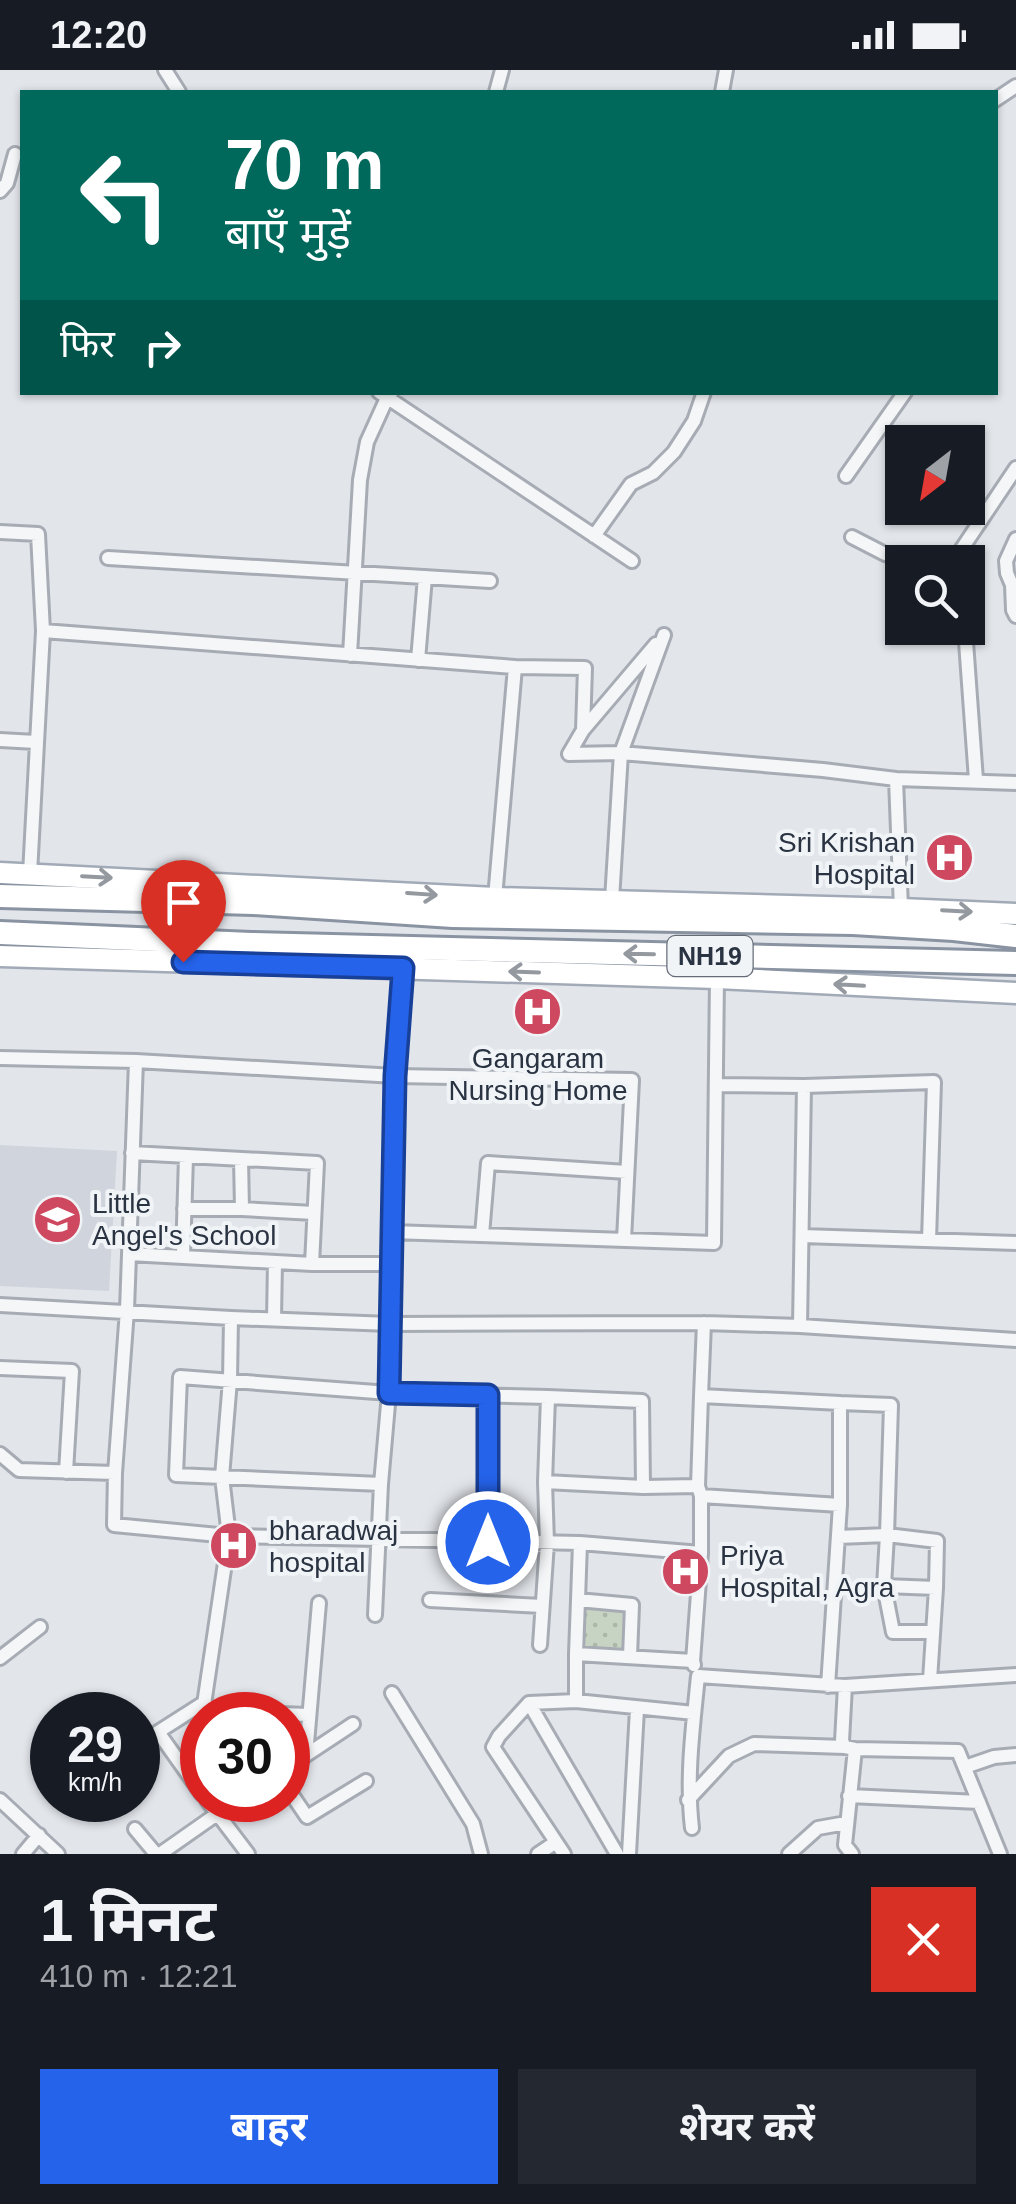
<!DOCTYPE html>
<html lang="hi">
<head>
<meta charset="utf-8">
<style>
  body { margin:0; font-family:Arial,"Noto Sans Devanagari",sans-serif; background:#242831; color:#f1f3f6; height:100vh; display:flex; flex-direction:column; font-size:38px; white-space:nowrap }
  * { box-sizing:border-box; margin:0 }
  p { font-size:32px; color:#9ea1a6 }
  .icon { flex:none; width:55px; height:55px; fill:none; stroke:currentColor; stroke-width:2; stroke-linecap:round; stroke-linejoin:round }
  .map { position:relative; height:1784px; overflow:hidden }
  .drawer { display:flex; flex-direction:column; background:#171b24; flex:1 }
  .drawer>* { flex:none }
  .top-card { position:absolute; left:20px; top:20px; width:978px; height:305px; border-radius:0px; box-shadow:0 2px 8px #0004; background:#00695c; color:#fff; overflow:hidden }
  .needle { width:65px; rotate:211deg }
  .fabs { position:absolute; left:885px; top:355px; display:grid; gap:20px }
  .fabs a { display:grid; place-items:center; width:100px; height:100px; border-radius:0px; background:#171b24; box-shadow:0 2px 8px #0004; font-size:50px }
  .speed { position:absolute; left:30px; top:1622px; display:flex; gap:20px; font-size:50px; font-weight:700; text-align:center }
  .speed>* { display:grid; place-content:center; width:130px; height:130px; border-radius:50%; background:#171b24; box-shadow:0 2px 8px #0004; line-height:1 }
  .speed small { font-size:25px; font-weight:400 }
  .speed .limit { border:15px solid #d22; background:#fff; color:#111 }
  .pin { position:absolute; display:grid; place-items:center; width:85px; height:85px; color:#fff; margin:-102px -42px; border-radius:50% 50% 50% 0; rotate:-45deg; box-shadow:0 0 10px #0007 }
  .pin .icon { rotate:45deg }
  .me { position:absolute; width:110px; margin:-55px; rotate:0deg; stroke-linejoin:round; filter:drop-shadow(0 0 8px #0008) }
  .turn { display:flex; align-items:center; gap:35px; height:210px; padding:0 40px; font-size:45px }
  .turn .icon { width:130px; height:130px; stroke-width:2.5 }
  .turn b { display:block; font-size:70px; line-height:85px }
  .then { display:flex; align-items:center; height:95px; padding:0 40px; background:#0003; gap:20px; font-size:38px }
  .round { display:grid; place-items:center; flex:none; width:105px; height:105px; border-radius:0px; background:#242831 }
  .overview { display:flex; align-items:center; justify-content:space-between; height:170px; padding:0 40px }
  h1 { font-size:60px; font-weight:700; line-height:75px }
  .primary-button { display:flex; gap:20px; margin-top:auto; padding:20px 40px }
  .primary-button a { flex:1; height:115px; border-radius:0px; background:#2563eb; color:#fff; font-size:40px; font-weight:700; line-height:115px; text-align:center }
  .primary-button a+a { background:#242831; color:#f1f3f6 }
  .status { display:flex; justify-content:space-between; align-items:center; height:70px; padding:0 50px; background:#171b24; direction:ltr }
  .status svg { height:28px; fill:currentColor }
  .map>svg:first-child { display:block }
  .built { fill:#d0d4dc }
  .park { fill:url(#park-dots) }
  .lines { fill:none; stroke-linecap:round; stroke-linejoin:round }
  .minor-casing { stroke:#a7acb4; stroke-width:18 }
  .primary-casing { stroke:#a1aab6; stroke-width:25 }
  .trunk-casing { stroke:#8993a1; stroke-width:28 }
  .minor { stroke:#f4f6f8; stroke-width:12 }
  .primary { stroke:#fff; stroke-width:20 }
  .trunk { stroke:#fff; stroke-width:22 }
  .oneway { stroke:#9499a0 }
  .route-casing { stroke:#184099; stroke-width:25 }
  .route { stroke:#2563eb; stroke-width:18 }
  .labels { text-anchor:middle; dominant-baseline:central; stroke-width:8; stroke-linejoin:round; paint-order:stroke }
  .shield { fill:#f1f4f7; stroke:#666d78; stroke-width:2.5 }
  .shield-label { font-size:25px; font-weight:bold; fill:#2a3342 }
  .poi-label { font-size:28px; fill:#2a3342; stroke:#f1f4f7; text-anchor:start }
</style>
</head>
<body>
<div class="status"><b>12:20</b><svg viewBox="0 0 49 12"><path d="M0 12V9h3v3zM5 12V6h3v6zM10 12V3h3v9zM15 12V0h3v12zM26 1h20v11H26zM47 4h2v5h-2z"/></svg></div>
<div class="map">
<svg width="1016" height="1784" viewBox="0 0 1016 1784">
  <defs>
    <pattern id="park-dots" width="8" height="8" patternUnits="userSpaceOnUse" patternTransform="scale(2.5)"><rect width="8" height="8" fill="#c8d4c3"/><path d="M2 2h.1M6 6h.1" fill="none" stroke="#acb6a9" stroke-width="1.8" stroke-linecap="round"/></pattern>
  </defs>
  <rect width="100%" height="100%" fill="#e2e5ea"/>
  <!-- built -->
  <path class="built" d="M 0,1075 L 117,1081 L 109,1221 L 0,1216 Z"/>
  <!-- park -->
  <path class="park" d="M 583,1536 L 625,1540 L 623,1581 L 580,1578 Z"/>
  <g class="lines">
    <defs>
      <path id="minor" d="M 165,0 L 179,22
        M 496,22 L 502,0
        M 722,22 L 726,0
        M 995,30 L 1016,16
        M 0,121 L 7,113 L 15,84
        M 379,322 L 632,491
        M 846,406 L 905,322
        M 0,462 L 38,464 L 43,561
        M 594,466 L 631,414 L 653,403 L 674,382 L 694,351 L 704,322
        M 852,467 L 885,484 L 916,492
        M 1016,469 L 1006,491 L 1007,503 L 1012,515 L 1013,540 L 1016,546
        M 108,488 L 490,511
        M 953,492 L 1016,398
        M 965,558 L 976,710
        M 350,585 L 360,410 L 367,372 L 387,328 L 391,324
        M 418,590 L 425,507
        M 515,597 L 585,598 L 583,660 L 569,684 L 621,683 L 823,700 L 896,709 L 901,839
        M 583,660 L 656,574
        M 0,670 L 36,672
        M 896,709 L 1016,713
        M 30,804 L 43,561 L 515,597 L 495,828
        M 612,830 L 621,683 L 664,565
        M 0,988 L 136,991 L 395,1006 L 632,1010 L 624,1170
        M 136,991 L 127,1240 L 115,1403 L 114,1455 L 229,1466 L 580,1473 L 701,1483
        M 717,1015 L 804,1016 L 934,1012 L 929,1170
        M 241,1089 L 242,1139
        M 184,1139 L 242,1139 L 314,1143
        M 392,1162 L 714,1173 L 717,908
        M 482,1165 L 488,1093 L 627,1102
        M 802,1166 L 1016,1173
        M 129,1184 L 312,1194 L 317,1093 L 132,1083
        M 183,1187 L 186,1086
        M 312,1194 L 391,1194
        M 0,1235 L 231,1248 L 390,1254 L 704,1253 L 800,1256 L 1016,1270
        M 231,1248 L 230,1310 L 222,1407 L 229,1466 L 203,1641 L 308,1645
        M 274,1249 L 275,1192
        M 800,1256 L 804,1016
        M 0,1298 L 72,1301 L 66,1402
        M 701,1326 L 704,1253
        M 548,1327 L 642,1331 L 643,1417
        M 840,1333 L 891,1335 L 887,1465 L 937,1471 L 936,1518
        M 0,1384 L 19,1400 L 115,1403
        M 545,1412 L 643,1417 L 698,1416
        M 381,1414 L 176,1405 L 180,1307 L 389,1323 L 548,1327 L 545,1412 L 547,1473 L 540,1575
        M 701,1426 L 698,1416 L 701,1326 L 840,1333 L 840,1435
        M 838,1467 L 887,1465 L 884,1516 L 936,1518 L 930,1610
        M 488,1472 L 488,1325
        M 580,1473 L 578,1530 L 632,1535 L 630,1587
        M 884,1516 L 893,1562 L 933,1562
        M 430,1530 L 542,1536
        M 375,1545 L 381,1414 L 389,1323 L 395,1006 L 403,897
        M 576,1584 L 578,1530
        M 0,1588 L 40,1557
        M 693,1591 L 701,1483 L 701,1426 L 840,1435 L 828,1616
        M 694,1595 L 693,1591 L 576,1584 L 576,1631 L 694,1643
        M 845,1616 L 842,1671 L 845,1677 L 855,1679 L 958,1681 L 1000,1784
        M 392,1623 L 473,1754 L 481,1784
        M 529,1633 L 617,1784
        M 306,1685 L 319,1533
        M 288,1697 L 353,1654
        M 965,1697 L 994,1687 L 1016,1685
        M 288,1719 L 307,1747 L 366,1711
        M 202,1724 L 158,1662 L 205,1632
        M 849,1726 L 979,1732
        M 0,1730 L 58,1784
        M 207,1730 L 248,1784
        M 688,1730 L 729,1686 L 754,1674 L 845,1677
        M 692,1758 C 686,1707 693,1657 698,1606 L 845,1616 L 1016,1605
        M 135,1759 L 156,1784
        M 23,1784 L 39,1765
        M 160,1784 L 237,1730
        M 538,1784 L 556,1772
        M 564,1784 L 493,1677 L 499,1666 L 529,1633 L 576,1631
        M 629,1784 L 637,1639
        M 789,1784 L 818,1758 L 846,1753
        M 852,1784 L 845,1775 L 855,1679"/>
      <path id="primary" d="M 0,803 L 495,828 L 901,839 L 1016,844
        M 0,886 L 717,908 L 1016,923"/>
      <path id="trunk" d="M 0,826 L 254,833 L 453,846 L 853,853 L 954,859 L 1016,866
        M 0,863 L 251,874 L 1016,893"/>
    </defs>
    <!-- minor casing -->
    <use href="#minor" class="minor-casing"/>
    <!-- primary casing -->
    <use href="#primary" class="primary-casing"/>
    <!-- trunk casing -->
    <use href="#trunk" class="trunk-casing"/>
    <!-- minor -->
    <use href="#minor" class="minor"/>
    <!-- primary -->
    <use href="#primary" class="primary"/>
    <!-- trunk -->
    <use href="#trunk" class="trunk"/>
  </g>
  <!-- one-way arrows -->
  <defs><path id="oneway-shaft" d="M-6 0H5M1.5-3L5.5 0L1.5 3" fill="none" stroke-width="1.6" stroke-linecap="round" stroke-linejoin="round" transform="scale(2.5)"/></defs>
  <g class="oneway">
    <use href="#oneway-shaft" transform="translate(97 807) rotate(3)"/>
    <use href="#oneway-shaft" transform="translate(422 824) rotate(4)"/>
    <use href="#oneway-shaft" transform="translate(957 841) rotate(3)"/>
    <use href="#oneway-shaft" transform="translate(639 884) rotate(-179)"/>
    <use href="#oneway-shaft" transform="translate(524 902) rotate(-178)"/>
    <use href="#oneway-shaft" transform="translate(849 915) rotate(-177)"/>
  </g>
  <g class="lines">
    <defs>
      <path id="route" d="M 183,892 L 403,898 L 395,1006 L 389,1323 L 488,1325 L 488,1472"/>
    </defs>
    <!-- route casing -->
    <use href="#route" class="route-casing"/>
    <!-- route -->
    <use href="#route" class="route"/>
  </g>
  <!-- icons -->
  <defs>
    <symbol id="hospital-disc" viewBox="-11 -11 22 22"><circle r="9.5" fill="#ce485f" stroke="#f1f4f7"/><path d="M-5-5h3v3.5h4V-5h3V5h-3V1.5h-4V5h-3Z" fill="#fff"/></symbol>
    <symbol id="school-disc" viewBox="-11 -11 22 22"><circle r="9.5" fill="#ce485f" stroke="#f1f4f7"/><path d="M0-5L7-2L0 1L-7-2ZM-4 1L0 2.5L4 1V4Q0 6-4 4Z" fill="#fff"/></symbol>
  </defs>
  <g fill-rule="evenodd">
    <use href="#hospital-disc" x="922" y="760" width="55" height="55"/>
    <use href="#hospital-disc" x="510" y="914" width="55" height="55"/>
    <use href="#school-disc" x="30" y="1122" width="55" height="55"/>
    <use href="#hospital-disc" x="206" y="1448" width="55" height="55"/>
    <use href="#hospital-disc" x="658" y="1474" width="55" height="55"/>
  </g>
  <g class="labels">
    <!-- shield labels -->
    <rect class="shield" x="667.5" y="866" width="85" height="40" rx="8"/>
    <g class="shield-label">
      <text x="710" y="886">NH19</text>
    </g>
    <!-- poi labels -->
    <g class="poi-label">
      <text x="915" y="772" text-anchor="end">Sri Krishan<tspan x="915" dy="32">Hospital</tspan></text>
      <text x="538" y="988" text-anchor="middle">Gangaram<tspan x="538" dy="32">Nursing Home</tspan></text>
      <text x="92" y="1133">Little<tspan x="92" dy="32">Angel's School</tspan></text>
      <text x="269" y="1460">bharadwaj<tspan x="269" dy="32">hospital</tspan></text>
      <text x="720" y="1485">Priya<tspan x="720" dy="32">Hospital, Agra</tspan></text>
    </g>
  </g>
</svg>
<div class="fabs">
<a><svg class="needle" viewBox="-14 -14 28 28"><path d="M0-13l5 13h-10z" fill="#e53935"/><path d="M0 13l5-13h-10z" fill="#9ea1a6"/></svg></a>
<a><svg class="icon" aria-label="search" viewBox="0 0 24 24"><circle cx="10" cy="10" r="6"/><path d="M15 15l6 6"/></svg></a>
</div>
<div class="speed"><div>29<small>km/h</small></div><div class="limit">30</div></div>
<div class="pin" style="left:183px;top:892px;background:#d93025"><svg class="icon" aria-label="arrive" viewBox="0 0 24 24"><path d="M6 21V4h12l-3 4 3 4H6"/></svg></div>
<svg class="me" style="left:488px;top:1472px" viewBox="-20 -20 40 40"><circle r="17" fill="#2563eb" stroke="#fff" stroke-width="3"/><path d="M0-11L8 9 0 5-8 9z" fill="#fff"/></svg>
<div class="top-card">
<div class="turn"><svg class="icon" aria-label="left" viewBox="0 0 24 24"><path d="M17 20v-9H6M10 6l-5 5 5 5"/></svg><div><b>70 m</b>बाएँ मुड़ें</div></div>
<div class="then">फिर<svg class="icon" aria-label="right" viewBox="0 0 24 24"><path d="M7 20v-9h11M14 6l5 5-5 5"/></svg></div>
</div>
</div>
<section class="drawer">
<div class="overview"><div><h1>1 मिनट</h1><p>410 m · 12:21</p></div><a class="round" style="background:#d93025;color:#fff"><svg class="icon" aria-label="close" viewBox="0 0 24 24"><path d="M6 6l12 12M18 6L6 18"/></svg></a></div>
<div class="primary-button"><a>बाहर</a><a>शेयर करें</a></div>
</section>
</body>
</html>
